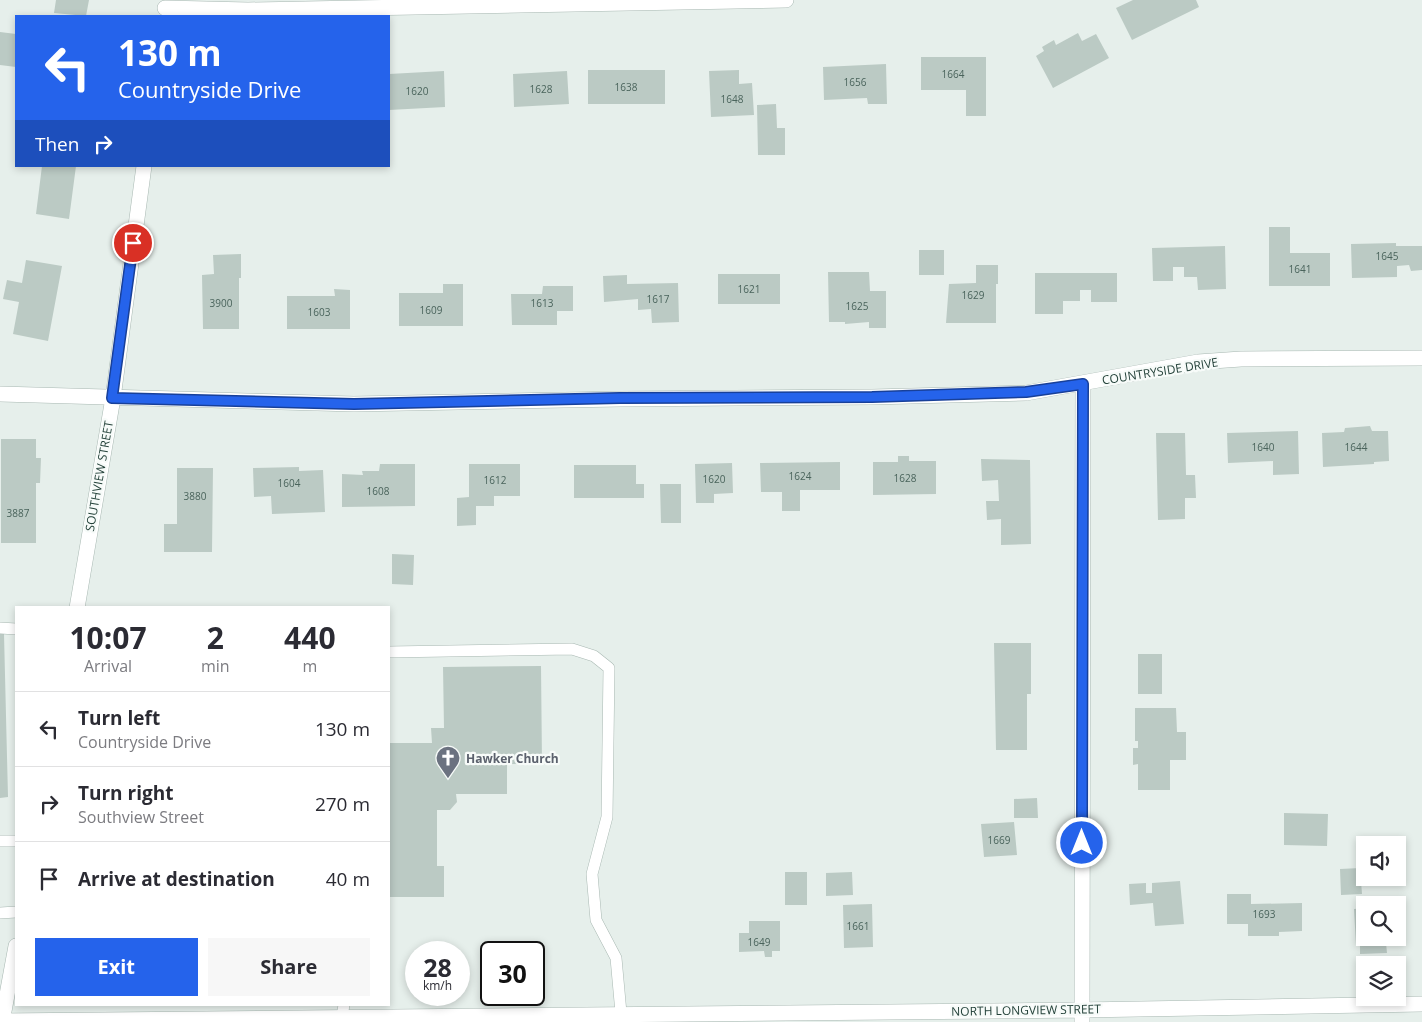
<!DOCTYPE html>
<html lang="en">
<head>
<meta charset="utf-8">
<style>
  body { margin:0; font-family:"Open Sans",sans-serif; background:#f7f7f7; color:#2b2b33; height:100vh; display:flex; flex-direction:column; font-size:19px; white-space:nowrap }
  * { box-sizing:border-box; margin:0 }
  p { font-size:16px; color:#7c7c81 }
  .icon { flex:none; width:28px; height:28px; fill:none; stroke:currentColor; stroke-width:2; stroke-linecap:round; stroke-linejoin:round }
  .map { position:relative; flex:1; overflow:hidden }
  .side { position:absolute; left:15px; top:606px; width:375px; height:400px; display:flex; flex-direction:column; background:#fff; border-radius:0px; box-shadow:0 2px 8px #0003 }
  .side>* { flex:none }
  .top-card { position:absolute; left:15px; top:15px; width:375px; height:152px; border-radius:0px; box-shadow:0 2px 8px #0003; background:#2563eb; color:#fff; overflow:hidden }
  .controls { position:absolute; left:1356px; top:836px; display:grid; gap:10px }
  .controls a { display:grid; place-items:center; width:50px; height:50px; border-radius:0px; background:#fff; box-shadow:0 2px 8px #0003; font-size:25px }
  .speed { position:absolute; left:405px; top:941px; display:flex; gap:10px; font-size:25px; font-weight:700; text-align:center }
  .speed>* { display:grid; place-content:center; width:65px; height:65px; border-radius:50%; background:#fff; box-shadow:0 2px 8px #0003; line-height:1 }
  .speed small { font-size:12px; font-weight:400 }
  .speed .limit { border:2px solid #111; border-radius:8px; background:#fff; color:#111 }
  .pin { position:absolute; display:grid; place-items:center; width:42px; height:42px; color:#fff; margin:-21px; border:2px solid #fff; border-radius:50%; box-shadow:0 1px 5px #0007 }
  .me { position:absolute; width:55px; margin:-28px; rotate:0deg; stroke-linejoin:round; filter:drop-shadow(0 0 4px #0008) }
  .turn { display:flex; align-items:center; gap:18px; height:105px; padding:0 20px; font-size:22px }
  .turn .icon { width:65px; height:65px; stroke-width:2.5 }
  .turn b { display:block; font-size:35px; line-height:42px }
  .then { display:flex; align-items:center; height:48px; padding:0 20px; background:#0003; gap:10px; font-size:19px }
  .eta { display:flex; justify-content:space-evenly; align-items:center; height:85px; text-align:center }
  .eta b { font-size:30px; font-weight:700; line-height:35px }
  .primary-button { display:flex; gap:10px; margin-top:auto; padding:10px 20px }
  .primary-button a { flex:1; height:58px; border-radius:0px; background:#2563eb; color:#fff; font-size:20px; font-weight:700; line-height:58px; text-align:center }
  .primary-button a+a { background:#f7f7f7; color:#2b2b33 }
  ul { padding:0; list-style:none }
  li { display:flex; align-items:center; gap:15px; height:75px; padding:0 20px; border-top:1px solid #e1e1e2 }
  li div { flex:1 }
  li b { display:block; font-size:19px }
  li em { font-style:normal }
  .map>svg:first-child { display:block }
  .building { fill:#bbcac4 }
  .lines { fill:none; stroke-linecap:round; stroke-linejoin:round }
  .lane-casing { stroke:#a8b8b2; stroke-width:12 }
  .street-casing { stroke:#a8b8b2; stroke-width:16 }
  .lane { stroke:#fff; stroke-width:11 }
  .street { stroke:#fff; stroke-width:15 }
  .route-casing { stroke:#184099; stroke-width:12 }
  .route { stroke:#2563eb; stroke-width:9 }
  .labels { text-anchor:middle; dominant-baseline:central; stroke-width:4.5; stroke-linejoin:round; paint-order:stroke }
  .number-label { font-size:10px; fill:#4a645c }
  .street-label { font-size:12px; fill:#24423a; stroke:#f7fbf9 }
  .worship-label { font-size:12px; font-weight:bold; fill:#5b616d; stroke:#f7fbf9; text-anchor:start }
</style>
</head>
<body>
<div class="map">
<svg width="1422" height="1022" viewBox="0 0 1422 1022">
  <rect width="100%" height="100%" fill="#e6efeb"/>
  <!-- building -->
  <path class="building" d="M 56,0 L 89,0 L 86,16 L 54,13 Z
    M 1133,0 L 1196,0 L 1199,7 L 1132,40 L 1116,8 Z
    M 0,32 L 16,34 L 16,67 L 0,65 Z
    M 1078,33 L 1082,41 L 1096,34 L 1109,58 L 1053,88 L 1036,56 L 1044,51 L 1042,47 L 1054,40 L 1056,45 Z
    M 921,57 L 986,57 L 986,116 L 966,116 L 966,90 L 921,90 Z
    M 886,64 L 887,104 L 868,104 L 867,98 L 824,100 L 823,67 Z
    M 588,70 L 665,70 L 665,104 L 588,104 Z
    M 739,70 L 739,84 L 752,83 L 754,115 L 711,117 L 709,71 Z
    M 444,71 L 445,107 L 389,110 L 389,74 Z
    M 567,71 L 569,104 L 514,107 L 513,74 Z
    M 776,104 L 777,128 L 785,128 L 785,155 L 758,155 L 757,105 Z
    M 42,166 L 76,166 L 69,219 L 36,214 Z
    M 1269,227 L 1290,227 L 1290,253 L 1330,253 L 1330,286 L 1269,286 Z
    M 1396,243 L 1396,246 L 1422,246 L 1422,270 L 1411,271 L 1409,265 L 1397,266 L 1397,277 L 1352,278 L 1351,244 Z
    M 1225,246 L 1226,289 L 1198,290 L 1197,277 L 1184,277 L 1184,267 L 1173,267 L 1173,281 L 1153,281 L 1152,248 Z
    M 919,250 L 944,250 L 944,275 L 919,275 Z
    M 241,254 L 241,278 L 239,278 L 239,329 L 203,329 L 202,275 L 214,274 L 213,255 Z
    M 26,260 L 62,266 L 48,341 L 13,334 L 19,302 L 3,299 L 7,280 L 22,283 Z
    M 976,265 L 998,265 L 998,284 L 996,284 L 996,323 L 946,323 L 949,284 L 976,283 Z
    M 828,272 L 869,272 L 870,291 L 886,291 L 886,328 L 869,328 L 869,322 L 845,324 L 845,322 L 829,322 Z
    M 1035,273 L 1117,273 L 1117,302 L 1091,302 L 1091,290 L 1080,290 L 1080,301 L 1063,301 L 1063,314 L 1035,314 Z
    M 718,274 L 780,274 L 780,304 L 718,304 Z
    M 627,275 L 627,284 L 678,283 L 679,322 L 652,323 L 651,309 L 638,310 L 638,299 L 604,302 L 603,276 Z
    M 443,284 L 463,284 L 463,326 L 399,326 L 399,293 L 443,293 Z
    M 543,286 L 573,286 L 573,311 L 557,311 L 557,325 L 512,325 L 511,294 L 542,294 Z
    M 334,289 L 350,290 L 350,329 L 287,329 L 287,296 L 335,296 Z
    M 1370,426 L 1372,431 L 1388,431 L 1389,461 L 1374,462 L 1374,464 L 1323,467 L 1322,433 L 1344,432 L 1345,428 Z
    M 1298,431 L 1299,474 L 1273,475 L 1273,461 L 1228,463 L 1227,433 Z
    M 1156,433 L 1185,433 L 1186,475 L 1195,475 L 1196,498 L 1185,498 L 1185,519 L 1158,520 Z
    M 1,439 L 36,439 L 36,458 L 41,458 L 40,483 L 36,483 L 36,543 L 1,543 Z
    M 898,456 L 909,456 L 909,461 L 936,461 L 936,494 L 873,495 L 873,462 L 898,462 Z
    M 981,459 L 1030,460 L 1031,544 L 1001,545 L 1001,519 L 987,520 L 986,501 L 999,501 L 998,480 L 982,481 Z
    M 840,462 L 840,490 L 800,490 L 800,511 L 782,511 L 782,492 L 761,492 L 760,463 Z
    M 732,463 L 733,493 L 714,494 L 714,503 L 696,503 L 695,464 Z
    M 380,464 L 415,464 L 415,506 L 342,507 L 342,474 L 363,475 L 362,471 L 379,471 Z
    M 469,464 L 520,464 L 520,496 L 494,496 L 494,506 L 476,506 L 476,525 L 457,526 L 457,498 L 469,497 Z
    M 574,465 L 636,465 L 636,484 L 644,484 L 644,498 L 574,498 Z
    M 299,467 L 299,471 L 323,470 L 325,512 L 272,514 L 271,496 L 254,497 L 253,468 Z
    M 177,468 L 213,468 L 212,552 L 164,552 L 164,524 L 177,524 Z
    M 660,484 L 681,484 L 681,523 L 661,523 Z
    M 392,554 L 414,555 L 413,585 L 392,584 Z
    M 0,634 L 4,634 L 8,797 L 0,798 Z
    M 994,643 L 1031,643 L 1031,694 L 1027,694 L 1027,750 L 996,750 Z
    M 1138,654 L 1162,654 L 1162,694 L 1138,694 Z
    M 541,666 L 542,764 L 507,764 L 507,794 L 456,794 L 457,802 L 450,810 L 437,810 L 437,866 L 444,866 L 444,897 L 389,897 L 390,743 L 432,743 L 431,728 L 444,728 L 443,667 Z
    M 1135,708 L 1176,708 L 1177,732 L 1186,732 L 1186,760 L 1170,760 L 1170,790 L 1138,790 L 1138,764 L 1133,765 L 1133,748 L 1138,748 L 1138,741 L 1135,741 Z
    M 1037,798 L 1038,818 L 1014,818 L 1014,799 Z
    M 1284,813 L 1328,814 L 1327,846 L 1284,845 Z
    M 1014,822 L 1017,855 L 984,857 L 981,824 Z
    M 1360,868 L 1362,894 L 1341,895 L 1340,869 Z
    M 785,872 L 807,872 L 807,905 L 785,905 Z
    M 852,872 L 853,895 L 826,896 L 826,873 Z
    M 1180,881 L 1184,924 L 1155,926 L 1153,903 L 1130,905 L 1129,884 L 1146,883 L 1146,893 L 1152,893 L 1152,883 Z
    M 1227,894 L 1251,894 L 1251,904 L 1302,903 L 1302,931 L 1279,932 L 1279,936 L 1248,936 L 1248,924 L 1227,924 Z
    M 872,904 L 873,947 L 844,948 L 843,905 Z
    M 1365,908 L 1365,938 L 1388,938 L 1389,943 L 1386,943 L 1387,953 L 1360,954 L 1360,945 L 1356,945 L 1354,909 Z
    M 749,921 L 780,921 L 780,951 L 772,951 L 772,957 L 765,957 L 764,951 L 739,952 L 739,933 L 749,933 Z"/>
  <g class="lines">
    <defs>
      <path id="lane" d="M 0,628 L 16,629
        M 389,652 L 572,649 L 594,656 L 609,668 L 607,817 L 592,874 L 596,920 L 616,958 L 621,1013
        M 0,841 L 16,841
        M 0,913 L 16,912
        M 342,1016 L 344,1005"/>
      <path id="street" d="M 165,8 L 248,10 L 786,0
        M 0,394 L 354,404 L 620,399 L 872,397 L 1026,393 L 1198,362 L 1241,359 L 1422,358
        M 77,608 L 113,398 L 144,166
        M 0,1021 L 1082,1010 L 1422,1004
        M 2,1022 L 16,946
        M 1082,1022 L 1083,384"/>
    </defs>
    <!-- lane casing -->
    <use href="#lane" class="lane-casing"/>
    <!-- street casing -->
    <use href="#street" class="street-casing"/>
    <!-- lane -->
    <use href="#lane" class="lane"/>
    <!-- street -->
    <use href="#street" class="street"/>
  </g>
  <g class="lines">
    <defs>
      <path id="route" d="M 133,243 L 112,398 L 354,404 L 620,398 L 872,397 L 1026,392 L 1083,384 L 1082,843"/>
    </defs>
    <!-- route casing -->
    <use href="#route" class="route-casing"/>
    <!-- route -->
    <use href="#route" class="route"/>
  </g>
  <!-- icons -->
  <defs>
    <symbol id="church-pin" viewBox="-11 -11 22 30"><path d="M0 17L-7.5 6A9.5 9.5 0 1 1 7.5 6Z" fill="#6b7280" stroke="#f7fbf9"/><path d="M-1.2-6h2.4v3.5h3.3v2.4h-3.3V6h-2.4V-.1h-3.3v-2.4h3.3Z" fill="#fff"/></symbol>
  </defs>
  <g fill-rule="evenodd">
    <use href="#church-pin" x="434" y="744" width="28" height="38"/>
  </g>
  <g class="labels">
    <!-- number labels -->
    <g class="number-label">
      <text x="953" y="74">1664</text>
      <text x="855" y="82">1656</text>
      <text x="626" y="87">1638</text>
      <text x="541" y="89">1628</text>
      <text x="417" y="91">1620</text>
      <text x="732" y="99">1648</text>
      <text x="1387" y="256">1645</text>
      <text x="1300" y="269">1641</text>
      <text x="749" y="289">1621</text>
      <text x="973" y="295">1629</text>
      <text x="658" y="299">1617</text>
      <text x="221" y="303">3900</text>
      <text x="542" y="303">1613</text>
      <text x="857" y="306">1625</text>
      <text x="431" y="310">1609</text>
      <text x="319" y="312">1603</text>
      <text x="1263" y="447">1640</text>
      <text x="1356" y="447">1644</text>
      <text x="800" y="476">1624</text>
      <text x="905" y="478">1628</text>
      <text x="714" y="479">1620</text>
      <text x="495" y="480">1612</text>
      <text x="289" y="483">1604</text>
      <text x="378" y="491">1608</text>
      <text x="195" y="496">3880</text>
      <text x="18" y="513">3887</text>
      <text x="999" y="840">1669</text>
      <text x="1264" y="914">1693</text>
      <text x="858" y="926">1661</text>
      <text x="759" y="942">1649</text>
    </g>
    <!-- street labels -->
    <g class="street-label">
      <text transform="translate(1160 371) rotate(-9)">COUNTRYSIDE DRIVE</text>
      <text transform="translate(99 476) rotate(-80)">SOUTHVIEW STREET</text>
      <text transform="translate(1026 1010) rotate(-1)">NORTH LONGVIEW STREET</text>
    </g>
    <!-- worship labels -->
    <g class="worship-label">
      <text x="466" y="758">Hawker Church</text>
    </g>
  </g>
</svg>
<div class="controls">
<a><svg class="icon" aria-label="sound" viewBox="0 0 24 24"><path d="M4 9h4l5-4v14l-5-4H4zM17 9q2 3 0 6"/></svg></a>
<a><svg class="icon" aria-label="search" viewBox="0 0 24 24"><circle cx="10" cy="10" r="6"/><path d="M15 15l6 6"/></svg></a>
<a><svg class="icon" aria-label="layers" viewBox="0 0 24 24"><path d="M12 4l9 5-9 5-9-5zM3 14l9 5 9-5"/></svg></a>
</div>
<div class="speed"><div>28<small>km/h</small></div><div class="limit">30</div></div>
<div class="pin" style="left:133px;top:243px;background:#d93025"><svg class="icon" aria-label="arrive" viewBox="0 0 24 24"><path d="M6 21V4h12l-3 4 3 4H6"/></svg></div>
<svg class="me" style="left:1082px;top:843px" viewBox="-20 -20 40 40"><circle r="17" fill="#2563eb" stroke="#fff" stroke-width="3"/><path d="M0-11L8 9 0 5-8 9z" fill="#fff"/></svg>
<div class="top-card">
<div class="turn"><svg class="icon" aria-label="left" viewBox="0 0 24 24"><path d="M17 20v-9H6M10 6l-5 5 5 5"/></svg><div><b>130 m</b>Countryside Drive</div></div>
<div class="then">Then<svg class="icon" aria-label="right" viewBox="0 0 24 24"><path d="M7 20v-9h11M14 6l5 5-5 5"/></svg></div>
</div>
<section class="side">
<div class="eta">
<div><b>10:07</b><p>Arrival</p></div>
<div><b>2</b><p>min</p></div>
<div><b>440</b><p>m</p></div>
</div>
<ul>
<li><svg class="icon" aria-label="left" viewBox="0 0 24 24"><path d="M17 20v-9H6M10 6l-5 5 5 5"/></svg><div><b>Turn left</b><p>Countryside Drive</p></div><em>130 m</em></li>
<li><svg class="icon" aria-label="right" viewBox="0 0 24 24"><path d="M7 20v-9h11M14 6l5 5-5 5"/></svg><div><b>Turn right</b><p>Southview Street</p></div><em>270 m</em></li>
<li><svg class="icon" aria-label="arrive" viewBox="0 0 24 24"><path d="M6 21V4h12l-3 4 3 4H6"/></svg><div><b>Arrive at destination</b></div><em>40 m</em></li>
</ul>
<div class="primary-button"><a>Exit</a><a>Share</a></div>
</section>
</div>
</body>
</html>
